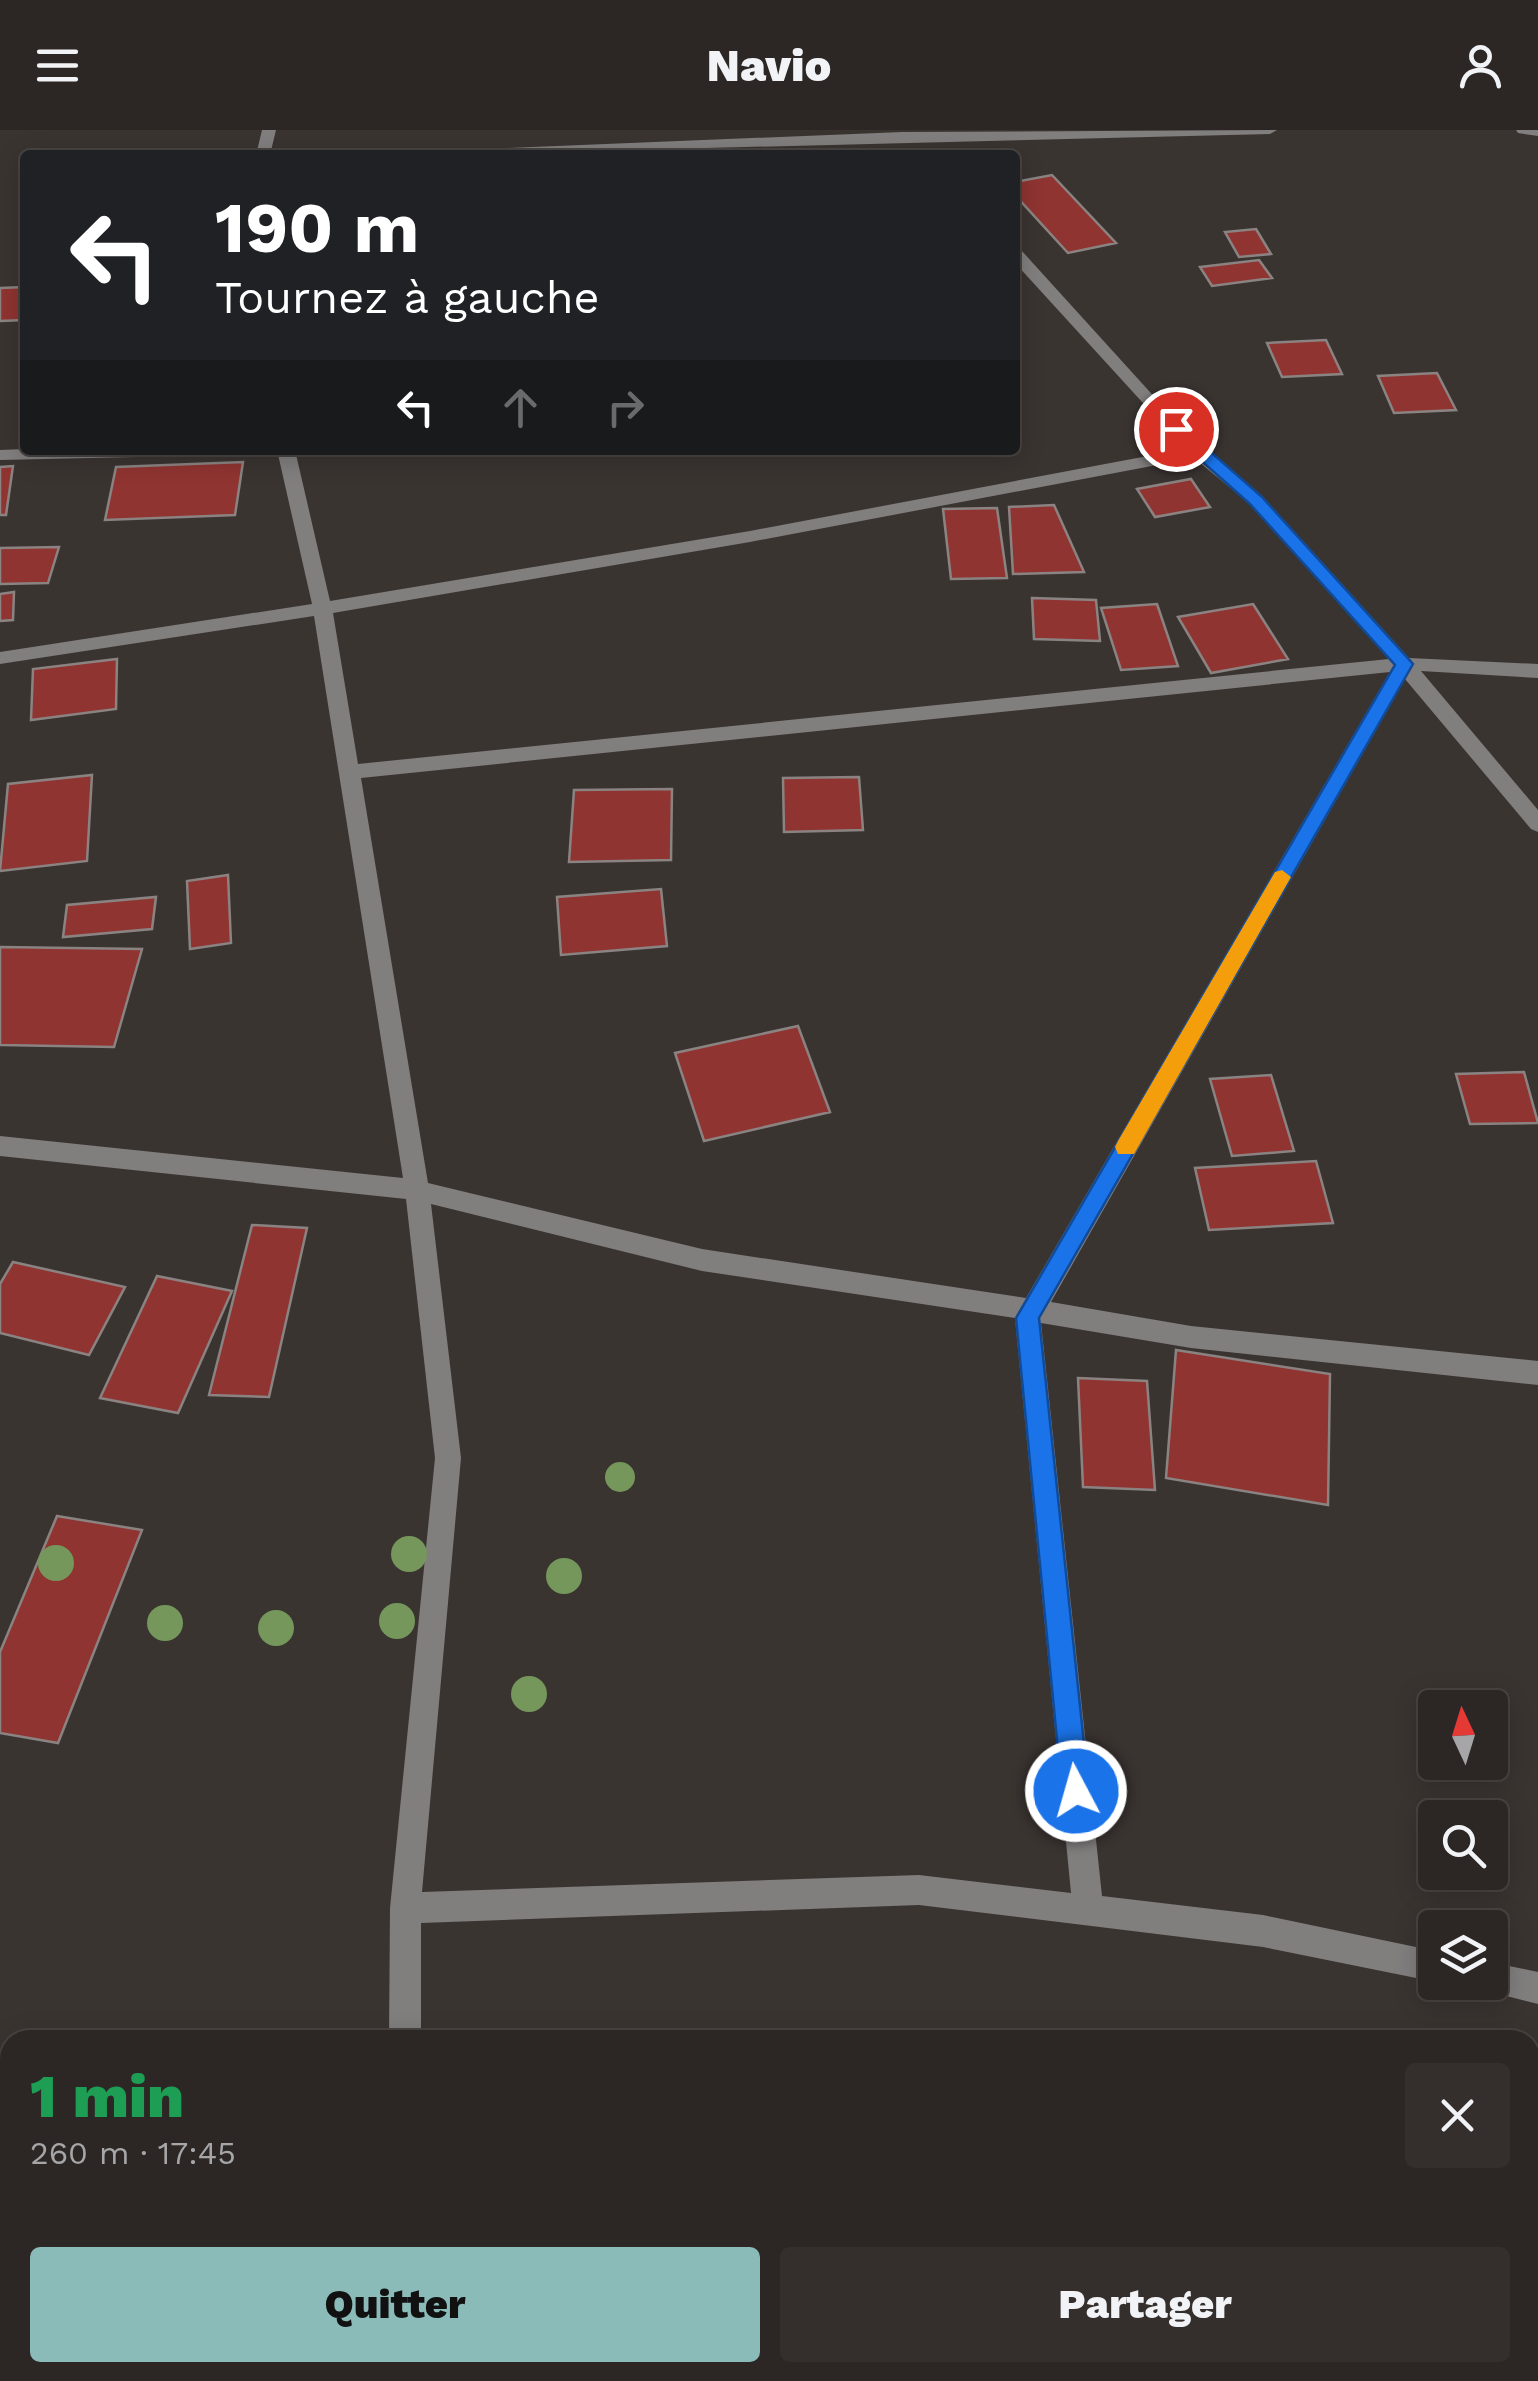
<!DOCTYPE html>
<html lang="fr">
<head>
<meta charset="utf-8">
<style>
  body { margin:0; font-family:"Work Sans",sans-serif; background:#342f2d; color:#f1f3f6; height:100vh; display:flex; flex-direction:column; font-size:38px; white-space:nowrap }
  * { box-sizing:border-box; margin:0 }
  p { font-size:32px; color:#a6a5a7 }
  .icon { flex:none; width:55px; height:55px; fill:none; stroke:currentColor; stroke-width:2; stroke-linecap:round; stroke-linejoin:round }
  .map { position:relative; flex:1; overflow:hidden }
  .side { position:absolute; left:0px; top:1900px; width:1540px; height:352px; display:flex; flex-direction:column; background:#2c2725; border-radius:30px 30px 0 0; box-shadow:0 5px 25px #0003,0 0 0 2px #484442 }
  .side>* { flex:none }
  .banner { position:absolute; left:20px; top:20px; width:1000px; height:305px; border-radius:10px; box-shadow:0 5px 25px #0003,0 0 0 2px #484442; background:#202124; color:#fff; overflow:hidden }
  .needle { width:65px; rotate:356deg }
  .buttons { position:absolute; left:1418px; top:1560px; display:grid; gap:20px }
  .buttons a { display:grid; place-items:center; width:90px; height:90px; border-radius:10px; background:#2c2725; box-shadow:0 5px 25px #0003,0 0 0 2px #484442; font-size:50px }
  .pin { position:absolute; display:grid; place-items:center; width:85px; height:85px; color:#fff; margin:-42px; border:5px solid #fff; border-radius:50%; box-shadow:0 2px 10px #0007 }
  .me { position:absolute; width:110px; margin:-55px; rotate:354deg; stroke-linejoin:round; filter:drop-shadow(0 0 8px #0008) }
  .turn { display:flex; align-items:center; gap:35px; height:210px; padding:0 30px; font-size:45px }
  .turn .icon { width:130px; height:130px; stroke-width:2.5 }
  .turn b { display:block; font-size:70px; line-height:85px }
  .lanes { display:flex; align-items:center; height:95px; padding:0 30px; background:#0003; justify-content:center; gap:50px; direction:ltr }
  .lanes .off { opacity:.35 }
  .round { display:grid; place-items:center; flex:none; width:105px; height:105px; border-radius:10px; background:#342f2d }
  .headline { display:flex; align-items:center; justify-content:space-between; height:170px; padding:0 30px }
  h1 { font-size:60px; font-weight:800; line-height:75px; color:#1e9e55 }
  .button { display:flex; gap:20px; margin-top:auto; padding:20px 30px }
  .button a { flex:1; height:115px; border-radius:10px; background:#8bbbb9; color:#111; font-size:40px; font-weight:800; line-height:115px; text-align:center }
  .button a+a { background:#342f2d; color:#f1f3f6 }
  header { display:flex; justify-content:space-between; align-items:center; height:130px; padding:0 30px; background:#2c2725; font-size:45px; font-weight:800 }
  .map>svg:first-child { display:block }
  .building { fill:#8f3431; stroke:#8a8382; stroke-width:2.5 }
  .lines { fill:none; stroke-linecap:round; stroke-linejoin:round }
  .minor { fill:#817e7e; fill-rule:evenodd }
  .tree { fill:#75975b }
  .route { fill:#1a73e8; stroke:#114b97; stroke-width:2.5 }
  .slow { fill:#f59e0b }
</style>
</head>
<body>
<header><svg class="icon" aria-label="menu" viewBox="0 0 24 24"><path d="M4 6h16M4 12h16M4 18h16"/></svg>Navio<svg class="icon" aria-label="person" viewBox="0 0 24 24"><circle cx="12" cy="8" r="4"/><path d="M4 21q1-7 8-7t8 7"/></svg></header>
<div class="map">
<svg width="1538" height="2251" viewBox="0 0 1538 2251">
  <rect width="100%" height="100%" fill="#3a3431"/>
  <!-- building -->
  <path class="building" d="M 1052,45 L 1116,113 L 1068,123 L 1015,65 L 1015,52 Z
    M 1256,99 L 1271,124 L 1239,127 L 1225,102 Z
    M 1259,130 L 1272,148 L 1212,156 L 1200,137 Z
    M 25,157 L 25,190 L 0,191 L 0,158 Z
    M 1326,210 L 1342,244 L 1282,247 L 1267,213 Z
    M 1437,243 L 1456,280 L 1394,283 L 1378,246 Z
    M 243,332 L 235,385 L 105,390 L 116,337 Z
    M 13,336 L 6,385 L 0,385 L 0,337 Z
    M 1191,349 L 1210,377 L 1155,387 L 1137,359 Z
    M 1054,375 L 1084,442 L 1013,444 L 1009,377 Z
    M 997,378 L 1007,448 L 951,449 L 943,379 Z
    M 59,417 L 48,453 L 0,454 L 0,418 Z
    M 14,462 L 13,490 L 0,491 L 0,464 Z
    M 1032,468 L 1096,470 L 1100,511 L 1034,509 Z
    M 1157,474 L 1178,536 L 1121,540 L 1101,478 Z
    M 1253,474 L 1288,529 L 1211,543 L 1178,487 Z
    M 117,529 L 116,579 L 31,590 L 33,539 Z
    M 92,645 L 87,731 L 0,741 L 8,654 Z
    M 859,647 L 863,700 L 784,702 L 783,648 Z
    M 672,659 L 671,730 L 569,732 L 574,660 Z
    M 228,745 L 231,813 L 190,819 L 187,751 Z
    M 661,759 L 667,816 L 561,825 L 557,767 Z
    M 156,767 L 152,799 L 63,807 L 67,775 Z
    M 0,817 L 142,819 L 114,917 L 0,915 Z
    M 798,896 L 830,982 L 704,1011 L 675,923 Z
    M 1524,942 L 1538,993 L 1470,994 L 1456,944 Z
    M 1271,945 L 1294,1021 L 1232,1026 L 1210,949 Z
    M 1316,1031 L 1333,1093 L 1209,1100 L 1195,1038 Z
    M 252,1095 L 307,1098 L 269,1267 L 209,1265 Z
    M 13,1132 L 125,1157 L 89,1225 L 0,1203 L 0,1154 Z
    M 157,1146 L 232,1161 L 178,1283 L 100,1268 Z
    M 1176,1220 L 1330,1244 L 1328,1375 L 1166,1348 Z
    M 1078,1248 L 1147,1251 L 1155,1360 L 1083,1357 Z
    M 57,1386 L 142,1400 L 58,1613 L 0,1603 L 0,1522 Z"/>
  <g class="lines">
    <!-- minor -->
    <path class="minor" d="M 262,0 L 276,0 L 270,25 L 256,25 Z
      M 1277,0 L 1270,4 L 426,25 L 433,21 L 902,2 Z
      M 1516,0 L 1538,0 L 1538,6 L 1518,3 Z
      M 1015,118 L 1021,120 L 1159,272 L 1204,318 L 1262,366 L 1409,528 L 1538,534 L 1538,548 L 1421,541 L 1538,680 L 1538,702 L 1531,699 L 1405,549 L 1051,1172 L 1191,1196 L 1538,1231 L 1538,1255 L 1191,1218 L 1041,1193 L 1102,1766 L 1263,1785 L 1435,1821 L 1436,1852 L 1263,1817 L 919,1775 L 421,1793 L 421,1910 L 389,1910 L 390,1778 L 435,1328 L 406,1069 L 0,1026 L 0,1006 L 403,1048 L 314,486 L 0,534 L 0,522 L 312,474 L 277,320 L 295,320 L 330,471 L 750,401 L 1185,319 L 1015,133 ZM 1194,328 L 1250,374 L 1389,529 L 358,634 L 333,483 L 750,412 ZM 1390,542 L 1026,1168 L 702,1119 L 428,1053 L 361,648 ZM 431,1074 L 702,1141 L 1015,1188 L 1071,1763 L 919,1745 L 422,1762 L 461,1328 Z
      M 0,320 L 25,319 L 236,320 L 227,325 L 0,330 Z
      M 1490,1832 L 1538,1842 L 1538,1874 L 1479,1859 L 1476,1852 L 1490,1852 Z
      M 388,2242 L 424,2242 L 423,2251 L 387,2251 Z"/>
  </g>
  <!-- trees -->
  <g class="tree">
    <circle cx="620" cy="1347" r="15"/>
    <circle cx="409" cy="1424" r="18"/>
    <circle cx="56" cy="1433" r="18"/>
    <circle cx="564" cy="1446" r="18"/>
    <circle cx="397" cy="1491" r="18"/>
    <circle cx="165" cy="1493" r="18"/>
    <circle cx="276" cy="1498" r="18"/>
    <circle cx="529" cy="1564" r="18"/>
  </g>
  <!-- route -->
  <path class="route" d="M 1170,296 L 1181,296 L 1262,367 L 1413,534 L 1039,1188 L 1089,1661 L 1085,1671 L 1076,1675 L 1066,1671 L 1062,1661 L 1016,1188 L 1395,535 L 1250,374 L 1170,303 Z"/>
  <!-- slow -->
  <path class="slow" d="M 1282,740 L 1291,747 L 1134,1024 L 1118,1024 L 1115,1017 L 1118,1011 L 1275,742 Z"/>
</svg>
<div class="buttons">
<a><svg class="needle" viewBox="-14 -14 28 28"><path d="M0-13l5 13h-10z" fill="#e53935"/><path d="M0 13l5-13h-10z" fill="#a6a5a7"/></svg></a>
<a><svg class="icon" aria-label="search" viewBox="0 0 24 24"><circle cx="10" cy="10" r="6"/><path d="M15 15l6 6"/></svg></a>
<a><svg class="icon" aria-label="layers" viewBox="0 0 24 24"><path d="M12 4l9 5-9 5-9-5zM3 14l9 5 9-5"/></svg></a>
</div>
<div class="pin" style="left:1176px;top:299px;background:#d93025"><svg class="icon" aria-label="arrive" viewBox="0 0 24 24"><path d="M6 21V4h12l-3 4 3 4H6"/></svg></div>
<svg class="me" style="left:1076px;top:1661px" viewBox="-20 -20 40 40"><circle r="17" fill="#1a73e8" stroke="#fff" stroke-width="3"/><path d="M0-11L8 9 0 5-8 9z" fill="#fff"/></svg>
<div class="banner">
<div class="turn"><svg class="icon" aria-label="left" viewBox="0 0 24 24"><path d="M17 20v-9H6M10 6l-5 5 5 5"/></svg><div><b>190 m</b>Tournez à gauche</div></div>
<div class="lanes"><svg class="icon" aria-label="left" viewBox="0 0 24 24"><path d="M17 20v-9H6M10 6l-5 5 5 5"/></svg><svg class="icon off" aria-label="ahead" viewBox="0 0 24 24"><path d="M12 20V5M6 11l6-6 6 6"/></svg><svg class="icon off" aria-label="right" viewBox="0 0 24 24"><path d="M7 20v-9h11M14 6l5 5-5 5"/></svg></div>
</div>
<section class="side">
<div class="headline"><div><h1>1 min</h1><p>260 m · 17:45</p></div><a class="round"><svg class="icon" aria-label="close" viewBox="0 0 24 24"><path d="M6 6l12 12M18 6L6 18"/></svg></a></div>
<div class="button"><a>Quitter</a><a>Partager</a></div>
</section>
</div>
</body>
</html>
